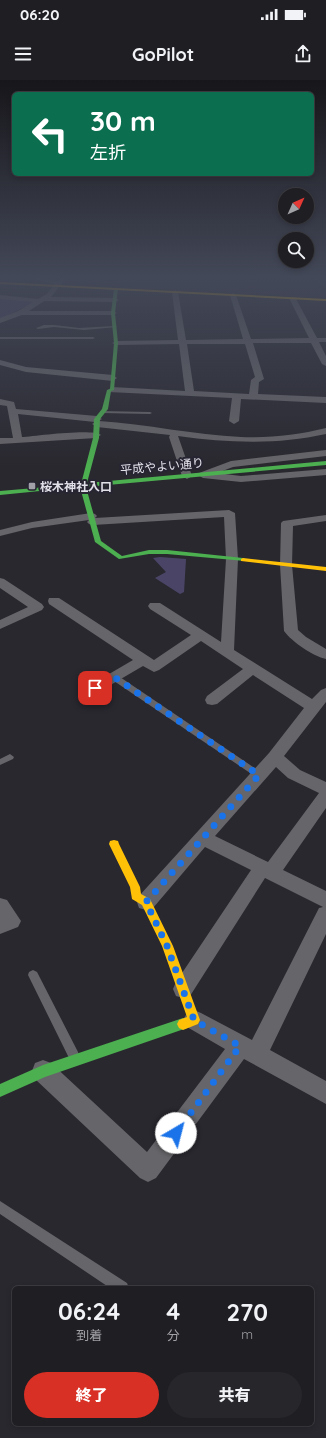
<!DOCTYPE html>
<html lang="ja">
<head>
<meta charset="utf-8">
<style>
  body { margin:0; font-family:Quicksand,"Noto Sans JP",sans-serif; background:#27272b; color:#f1f3f6; height:100vh; display:flex; flex-direction:column; font-size:15px; white-space:nowrap }
  * { box-sizing:border-box; margin:0 }
  p { font-size:13px; color:#a1a2a6 }
  .icon { flex:none; width:22px; height:22px; fill:none; stroke:currentColor; stroke-width:2; stroke-linecap:round; stroke-linejoin:round }
  .map { position:relative; flex:1; overflow:hidden }
  .details { position:absolute; left:12px; top:1206px; width:302px; height:140px; display:flex; flex-direction:column; background:#1f1e23; border-radius:6px; box-shadow:0 2px 6px #0003,0 0 0 1px #3c3c41 }
  .details>* { flex:none }
  .top-card { position:absolute; left:12px; top:12px; width:302px; height:84px; border-radius:6px; box-shadow:0 2px 6px #0003,0 0 0 1px #3c3c41; background:#0b6e4f; color:#fff; overflow:hidden }
  .needle { width:26px; rotate:45deg }
  .buttons { position:absolute; left:278px; top:108px; display:grid; gap:8px }
  .buttons a { display:grid; place-items:center; width:36px; height:36px; border-radius:50%; background:#1f1e23; box-shadow:0 2px 6px #0003,0 0 0 1px #3c3c41; font-size:20px }
  .pin { position:absolute; display:grid; place-items:center; width:34px; height:34px; color:#fff; margin:-17px; border-radius:8px; box-shadow:0 2px 6px #0006 }
  .me { position:absolute; width:44px; margin:-22px; rotate:37deg; stroke-linejoin:round; filter:drop-shadow(0 0 3px #0008) }
  .turn { display:flex; align-items:center; gap:14px; height:84px; padding:0 12px; font-size:18px }
  .turn .icon { width:52px; height:52px; stroke-width:2.5 }
  .turn b { display:block; font-size:28px; line-height:34px }
  .eta { display:flex; justify-content:space-evenly; align-items:center; height:68px; text-align:center }
  .eta b { font-size:24px; font-weight:800; line-height:28px }
  .cta { display:flex; gap:8px; margin-top:auto; padding:8px 12px }
  .cta a { flex:1; height:46px; border-radius:24px; background:#d93025; color:#fff; font-size:16px; font-weight:800; line-height:46px; text-align:center }
  .cta a+a { background:#27272b; color:#f1f3f6 }
  .status { display:flex; justify-content:space-between; align-items:center; height:28px; padding:0 20px; background:#1f1e23; direction:ltr }
  .status svg { height:11px; fill:currentColor }
  header { display:flex; justify-content:space-between; align-items:center; height:52px; padding:0 12px; background:#1f1e23; font-size:18px; font-weight:800 }
  .map>svg:first-child { display:block }
  .built { fill:#2d2b3c }
  .green { fill:#4a4567 }
  .lines { fill:none; stroke-linecap:round; stroke-linejoin:round }
  .lane { fill:#666569; fill-rule:evenodd }
  .street { fill:#666569; fill-rule:evenodd }
  .fast { fill:#4caf50; fill-rule:evenodd }
  .slow { fill:#ffc107; fill-rule:evenodd }
  .rail { stroke:#626265; stroke-width:1.5; stroke-dasharray:1 2; stroke-linecap:butt }
  .route { stroke:#1a73e8; stroke-width:7; stroke-dasharray:0 12.6 }
  .poi-dot { fill:#a1a0a8; stroke:#272532; stroke-width:1.5 }
  .labels { text-anchor:middle; dominant-baseline:central; stroke-width:4; stroke-linejoin:round; paint-order:stroke }
  .far-street-label { font-size:12px; fill:#e1e0e9; stroke:#272532 }
  .far-poi-label { font-size:12px; font-weight:bold; fill:#e1e0e9; stroke:#272532; text-anchor:start }
</style>
</head>
<body>
<div class="status"><b>06:20</b><svg viewBox="0 0 49 12"><path d="M0 12V9h3v3zM5 12V6h3v6zM10 12V3h3v9zM15 12V0h3v12zM26 1h20v11H26zM47 4h2v5h-2z"/></svg></div>
<header><svg class="icon" aria-label="menu" viewBox="0 0 24 24"><path d="M4 6h16M4 12h16M4 18h16"/></svg>GoPilot<svg class="icon" aria-label="share" viewBox="0 0 24 24"><path d="M12 15V3M7 8l5-5 5 5M5 13v7h14v-7"/></svg></header>
<div class="map">
<svg width="326" height="1358" viewBox="0 0 326 1358">
  <rect width="100%" height="100%" fill="#29282f"/>
  <!-- built -->
  <path class="built" d="M 70,196 L 303,196 L 326,212 L 326,218 L 62,203 Z"/>
  <!-- green -->
  <path class="green" d="M 0,217 L 35,222 L 0,239 Z
    M 160,477 L 186,479 L 184,512 L 180,514 L 155,498 L 166,492 L 153,478 Z"/>
  <g class="lines">
    <!-- lane -->
    <path class="lane" d="M 44,245 L 54,245 L 79,248 L 115,246 L 117,247 L 84,250 L 54,247 L 38,249 L 36,248 Z
      M 0,257 L 93,257 L 95,258 L 93,259 L 0,259 Z
      M 100,331 L 150,332 L 152,333 L 150,334 L 102,333 L 100,333 Z
      M 111,595 L 117,595 L 262,693 L 263,695 L 262,697 L 256,697 L 111,599 L 110,597 Z
      M 10,674 L 14,677 L 13,679 L 0,685 L 0,679 Z
      M 33,890 L 37,892 L 78,972 L 79,976 L 78,980 L 74,981 L 70,980 L 28,895 L 29,892 Z
      M 0,1121 L 127,1203 L 129,1208 L 110,1208 L 0,1134 Z"/>
    <!-- street -->
    <path class="street" d="M 22,196 L 32,196 L 57,201 L 62,196 L 68,196 L 51,217 L 115,218 L 119,220 L 115,222 L 44,221 L 29,231 L 113,231 L 117,233 L 113,235 L 22,235 L 0,243 L 0,238 L 18,231 L 33,222 L 0,219 L 0,215 L 38,219 L 47,214 L 54,204 Z
      M 175,210 L 178,212 L 186,260 L 243,259 L 230,215 L 233,213 L 236,215 L 251,259 L 309,258 L 289,218 L 295,217 L 317,258 L 326,258 L 326,262 L 319,262 L 326,276 L 326,286 L 322,284 L 311,263 L 253,263 L 264,299 L 259,302 L 258,314 L 326,317 L 326,323 L 241,319 L 239,341 L 234,344 L 229,341 L 232,318 L 109,312 L 108,310 L 112,307 L 185,311 L 179,264 L 116,265 L 112,263 L 116,261 L 178,260 L 172,212 ZM 187,264 L 245,264 L 255,297 L 251,300 L 249,314 L 194,311 Z
      M 0,280 L 26,287 L 113,295 L 117,298 L 113,301 L 26,292 L 0,285 Z
      M 0,319 L 14,322 L 16,329 L 97,336 L 102,339 L 99,341 C 147,344 194,355 241,357 C 270,358 298,355 326,348 L 326,354 C 276,365 229,363 178,356 L 192,396 L 187,399 L 182,396 L 169,357 L 170,355 L 97,347 L 92,344 L 95,342 L 18,334 L 22,357 C 35,356 94,348 101,355 L 96,358 L 0,364 L 0,358 L 13,358 L 7,326 L 0,325 Z
      M 326,370 L 326,376 L 233,387 L 217,393 L 241,396 L 326,389 L 326,395 L 241,402 L 203,398 L 198,395 L 199,393 L 231,381 Z
      M 229,430 L 235,433 L 238,479 L 234,570 L 312,619 L 321,610 L 326,608 L 326,622 L 284,676 L 300,690 L 326,702 L 326,728 L 283,790 L 326,811 L 326,854 L 270,970 L 326,1001 L 326,1024 L 244,979 L 156,1098 L 148,1102 L 140,1098 L 35,999 L 32,991 L 35,983 L 43,980 L 51,983 L 147,1072 L 225,969 L 187,947 L 183,940 L 187,933 L 194,930 L 201,933 L 252,960 L 319,828 L 323,827 L 265,798 L 190,916 L 183,918 L 176,916 L 173,909 L 176,902 L 251,790 L 205,767 L 153,828 L 146,830 L 139,828 L 137,822 L 139,816 L 269,673 L 304,628 L 253,595 L 217,624 L 212,625 L 207,624 L 205,620 L 207,616 L 243,589 L 201,561 L 159,590 L 154,592 L 143,586 L 90,617 L 85,619 L 80,617 L 78,614 L 80,611 L 133,580 L 49,524 L 48,521 L 49,518 L 59,518 L 154,580 L 191,555 L 150,529 L 148,526 L 150,523 L 160,523 L 221,562 L 226,479 L 224,437 L 93,445 L 89,444 L 87,442 L 89,440 L 32,448 L 0,456 L 0,450 L 32,442 L 91,433 L 95,434 L 97,436 L 95,438 ZM 276,687 L 288,698 L 319,713 L 268,782 L 215,756 Z
      M 326,435 L 326,441 L 293,446 L 292,485 L 298,550 L 306,557 L 326,569 L 326,579 C 313,576 292,562 284,551 L 280,485 L 281,443 L 283,441 Z
      M 0,498 L 4,499 L 42,524 L 44,527 L 42,530 L 0,549 L 0,540 L 28,527 L 0,508 Z
      M 0,818 L 7,820 L 21,841 L 18,847 L 0,854 Z"/>
    <!-- fast -->
    <path class="fast" d="M 116,208 L 118,209 L 115,233 L 118,263 L 114,310 L 111,311 L 108,329 L 100,339 L 99,358 L 87,403 L 326,381 L 326,385 L 86,407 L 101,461 L 122,476 L 149,470 L 167,470 L 243,478 L 245,479 L 245,481 L 167,474 L 149,474 L 119,479 L 95,462 L 80,407 L 0,415 L 0,411 L 81,404 L 93,358 L 94,339 L 102,329 L 107,310 L 110,309 L 114,263 L 111,233 L 114,209 Z
      M 183,938 L 187,940 L 189,944 L 187,948 L 45,997 L 0,1017 L 0,1004 L 43,985 Z"/>
    <!-- slow -->
    <path class="slow" d="M 0,202 L 326,219 L 326,221 L 0,204 Z
      M 243,478 L 326,487 L 326,491 L 241,481 L 241,479 Z
      M 114,760 L 118,761 L 119,764 L 140,807 L 141,814 L 150,819 L 173,866 L 200,940 L 198,944 L 183,950 L 179,948 L 177,944 L 179,940 L 187,937 L 162,866 L 142,825 L 132,819 L 130,807 L 109,764 L 110,761 Z"/>
    <!-- rail -->
    <path class="rail" d="M 311,196 L 326,206"/>
  </g>
  <!-- sky -->
  <linearGradient id="sky" x2="0" y2="1"><stop stop-color="#17161a"/><stop offset="0.51" stop-color="#434858"/><stop offset="1" stop-color="#434858" stop-opacity="0"/></linearGradient>
  <rect width="326" height="386" fill="url(#sky)"/>
  <g class="lines">
    <!-- route -->
    <path class="route" d="M 95,608 L 114,597 L 259,695 L 146,822 L 167,866 L 194,940 L 240,966 L 176,1053"/>
  </g>
  <!-- markers -->
  <rect class="poi-dot" x="28" y="402" width="8" height="8" rx="2"/>
  <g class="labels">
    <!-- far-street labels -->
    <g class="far-street-label">
      <text transform="translate(162 386) rotate(-5)">平成やよい通り</text>
    </g>
    <!-- far-poi labels -->
    <g class="far-poi-label">
      <text x="40" y="406">桜木神社入口</text>
    </g>
  </g>
</svg>
<div class="buttons">
<a><svg class="needle" viewBox="-14 -14 28 28"><path d="M0-13l5 13h-10z" fill="#e53935"/><path d="M0 13l5-13h-10z" fill="#a1a2a6"/></svg></a>
<a><svg class="icon" aria-label="search" viewBox="0 0 24 24"><circle cx="10" cy="10" r="6"/><path d="M15 15l6 6"/></svg></a>
</div>
<div class="pin" style="left:95px;top:608px;background:#d93025"><svg class="icon" aria-label="arrive" viewBox="0 0 24 24"><path d="M6 21V4h12l-3 4 3 4H6"/></svg></div>
<svg class="me" style="left:176px;top:1053px" viewBox="-20 -20 40 40"><circle r="19" fill="#fff"/><path d="M0-13L10 11 0 6-10 11z" fill="#1a73e8"/></svg>
<div class="top-card">
<div class="turn"><svg class="icon" aria-label="left" viewBox="0 0 24 24"><path d="M17 20v-9H6M10 6l-5 5 5 5"/></svg><div><b>30 m</b>左折</div></div>
</div>
<section class="details">
<div class="eta">
<div><b>06:24</b><p>到着</p></div>
<div><b>4</b><p>分</p></div>
<div><b>270</b><p>m</p></div>
</div>
<div class="cta"><a>終了</a><a>共有</a></div>
</section>
</div>
</body>
</html>
